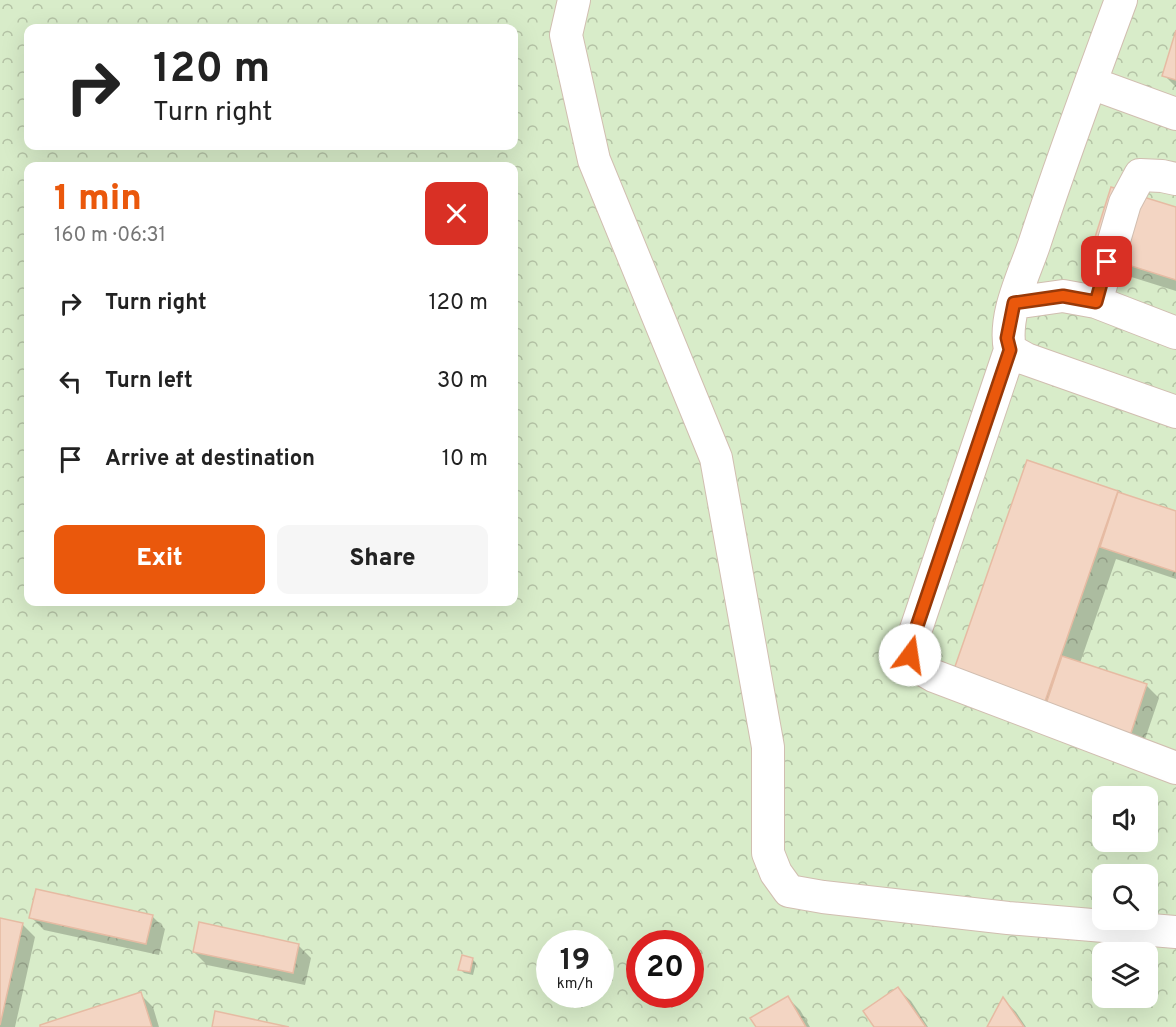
<!DOCTYPE html>
<html lang="en">
<head>
<meta charset="utf-8">
<style>
  body { margin:0; font-family:Overpass,sans-serif; background:#f6f6f6; color:#222; height:100vh; display:flex; flex-direction:column; font-size:22px; white-space:nowrap }
  * { box-sizing:border-box; margin:0 }
  p { font-size:20px; color:#767676 }
  .icon { flex:none; width:33px; height:33px; fill:none; stroke:currentColor; stroke-width:2; stroke-linecap:round; stroke-linejoin:round }
  .map { position:relative; flex:1; overflow:hidden }
  .panel { position:absolute; left:24px; top:162px; width:494px; height:444px; display:flex; flex-direction:column; background:#fff; border-radius:12px; box-shadow:0 6px 24px #0002 }
  .panel>* { flex:none }
  .hud { position:absolute; left:24px; top:24px; width:494px; height:126px; border-radius:12px; box-shadow:0 6px 24px #0002; background:#fff; color:#222; overflow:hidden }
  .fabs { position:absolute; left:1092px; top:786px; display:grid; gap:12px }
  .fabs a { display:grid; place-items:center; width:66px; height:66px; border-radius:12px; background:#fff; box-shadow:0 6px 24px #0002; font-size:30px }
  .speed { position:absolute; left:536px; top:930px; display:flex; gap:12px; font-size:30px; font-weight:700; text-align:center }
  .speed>* { display:grid; place-content:center; width:78px; height:78px; border-radius:50%; background:#fff; box-shadow:0 6px 24px #0002; line-height:1 }
  .speed small { font-size:15px; font-weight:400 }
  .speed .limit { border:9px solid #d22; background:#fff; color:#111 }
  .pin { position:absolute; display:grid; place-items:center; width:51px; height:51px; color:#fff; margin:-26px; border-radius:12px; box-shadow:0 3px 9px #0006 }
  .me { position:absolute; width:66px; margin:-33px; rotate:14deg; stroke-linejoin:round; filter:drop-shadow(0 0 4px #0008) }
  .turn { display:flex; align-items:center; gap:21px; height:126px; padding:0 30px; font-size:27px }
  .turn .icon { width:78px; height:78px; stroke-width:2.5 }
  .turn b { display:block; font-size:42px; line-height:51px }
  .round { display:grid; place-items:center; flex:none; width:63px; height:63px; border-radius:12px; background:#f6f6f6 }
  .overview { display:flex; align-items:center; justify-content:space-between; height:102px; padding:0 30px }
  h1 { font-size:36px; font-weight:800; line-height:45px; color:#ea580c }
  .primary-button { display:flex; gap:12px; margin-top:auto; padding:12px 30px }
  .primary-button a { flex:1; height:69px; border-radius:12px; background:#ea580c; color:#fff; font-size:24px; font-weight:800; line-height:69px; text-align:center }
  .primary-button a+a { background:#f6f6f6; color:#222 }
  ul { padding:0; list-style:none }
  li { display:flex; align-items:center; gap:18px; height:78px; padding:0 30px }
  li div { flex:1 }
  li b { display:block; font-size:22px }
  li em { font-style:normal }
  .map>svg:first-child { display:block }
  .park { fill:url(#park-crowns); fill-rule:evenodd }
  .shadow { fill:#0003 }
  .building { fill:#f3d5c3; stroke:#e6bba3; stroke-width:1.5 }
  .lines { fill:none; stroke-linecap:round; stroke-linejoin:round }
  .minor-casing { stroke:#d1beb0; stroke-width:34 }
  .minor { stroke:#fff; stroke-width:32 }
  .route-casing { stroke:#983908; stroke-width:15 }
  .route { stroke:#ea580c; stroke-width:10 }
</style>
</head>
<body>
<div class="map">
<svg width="1176" height="1027" viewBox="0 0 1176 1027">
  <defs>
    <pattern id="park-crowns" width="20" height="18" patternUnits="userSpaceOnUse" patternTransform="scale(1.5)"><rect width="20" height="18" fill="#d8ecc9"/><path d="M2 6a3 3 0 1 1 6 0M12 15a3 3 0 1 1 6 0" fill="none" stroke="#b4c2a5"/></pattern>
  </defs>
  <rect width="100%" height="100%" fill="#fdf6ec"/>
  <!-- park -->
  <path class="park" d="M 0,0 L 1176,0 L 1176,1027 L 0,1027 ZM 28,28 L 513,28 L 513,146 L 28,146 ZM 28,166 L 513,166 L 513,602 L 28,602 ZM 1102,796 L 1148,796 L 1148,842 L 1102,842 ZM 1102,874 L 1148,874 L 1148,920 L 1102,920 ZM 549,944 L 600,944 L 600,994 L 549,994 ZM 639,944 L 690,944 L 690,994 L 639,994 ZM 1102,952 L 1148,952 L 1148,998 L 1102,998 Z"/>
  <!-- shadow -->
  <path class="shadow" d="M 1176,36 L 1176,87 L 1164,75 Z
    M 1176,208 L 1176,291 L 1109,270 L 1092,253 Z
    M 1117,492 L 1176,513 L 1176,579 L 1116,559 L 1080,663 L 1146,685 L 1159,698 L 1141,751 L 970,695 Z
    M 152,916 L 165,929 L 159,955 L 44,930 L 31,917 Z
    M 0,920 L 22,924 L 35,937 L 15,1027 L 0,1027 Z
    M 298,945 L 311,958 L 305,985 L 207,965 L 194,952 Z
    M 472,959 L 476,963 L 473,975 L 464,973 L 460,969 Z
    M 898,989 L 911,1001 L 928,1027 L 875,1027 Z
    M 140,994 L 153,1007 L 159,1027 L 42,1027 Z
    M 788,998 L 800,1010 L 810,1027 L 757,1027 Z
    M 1004,1000 L 1016,1012 L 1026,1027 L 988,1027 Z"/>
  <!-- building -->
  <path class="building" d="M 1176,30 L 1176,80 L 1162,76 Z
    M 1111,187 L 1176,207 L 1176,280 L 1090,253 Z
    M 1027,460 L 1118,491 L 1042,710 L 951,678 Z
    M 1118,492 L 1176,511 L 1176,572 L 1100,547 Z
    M 1062,656 L 1147,684 L 1129,739 L 1044,710 Z
    M 36,889 L 153,915 L 146,944 L 29,918 Z
    M 0,918 L 23,923 L 0,1025 Z
    M 199,922 L 299,944 L 293,973 L 193,952 Z
    M 462,955 L 473,958 L 470,972 L 458,970 Z
    M 898,987 L 926,1027 L 874,1027 L 863,1011 Z
    M 141,992 L 152,1027 L 40,1027 L 40,1025 Z
    M 788,996 L 806,1027 L 756,1027 L 750,1018 Z
    M 1003,997 L 1024,1027 L 987,1027 Z
    M 215,1011 L 289,1027 L 212,1027 Z"/>
  <g class="lines">
    <defs>
      <path id="minor" d="M 574,0 L 566,35 L 594,160 L 716,458 L 768,747 L 768,853 L 776,873 L 789,891 L 823,897 L 1008,918 L 1176,932
        M 1121,0 C 1091,81 1061,162 1034,245 C 1023,277 1003,316 1010,350 L 1026,359 L 1176,412
        M 1091,83 L 1176,114
        M 1096,302 L 1125,203 L 1140,175 L 1162,176 L 1176,179
        M 1014,303 L 1063,296 L 1096,302 L 1176,333
        M 1010,350 L 911,644 C 909,665 917,666 934,676 L 1176,768"/>
    </defs>
    <!-- minor casing -->
    <use href="#minor" class="minor-casing"/>
    <!-- minor -->
    <use href="#minor" class="minor"/>
  </g>
  <g class="lines">
    <defs>
      <path id="route" d="M 910,655 L 911,644 L 1010,350 L 1007,338 L 1014,303 L 1063,296 L 1096,302 L 1107,262"/>
    </defs>
    <!-- route casing -->
    <use href="#route" class="route-casing"/>
    <!-- route -->
    <use href="#route" class="route"/>
  </g>
</svg>
<div class="fabs">
<a><svg class="icon" aria-label="sound" viewBox="0 0 24 24"><path d="M4 9h4l5-4v14l-5-4H4zM17 9q2 3 0 6"/></svg></a>
<a><svg class="icon" aria-label="search" viewBox="0 0 24 24"><circle cx="10" cy="10" r="6"/><path d="M15 15l6 6"/></svg></a>
<a><svg class="icon" aria-label="layers" viewBox="0 0 24 24"><path d="M12 4l9 5-9 5-9-5zM3 14l9 5 9-5"/></svg></a>
</div>
<div class="speed"><div>19<small>km/h</small></div><div class="limit">20</div></div>
<div class="pin" style="left:1107px;top:262px;background:#d93025"><svg class="icon" aria-label="arrive" viewBox="0 0 24 24"><path d="M6 21V4h12l-3 4 3 4H6"/></svg></div>
<svg class="me" style="left:910px;top:655px" viewBox="-20 -20 40 40"><circle r="19" fill="#fff"/><path d="M0-13L10 11 0 6-10 11z" fill="#ea580c"/></svg>
<div class="hud">
<div class="turn"><svg class="icon" aria-label="right" viewBox="0 0 24 24"><path d="M7 20v-9h11M14 6l5 5-5 5"/></svg><div><b>120 m</b>Turn right</div></div>
</div>
<section class="panel">
<div class="overview"><div><h1>1 min</h1><p>160 m · 06:31</p></div><a class="round" style="background:#d93025;color:#fff"><svg class="icon" aria-label="close" viewBox="0 0 24 24"><path d="M6 6l12 12M18 6L6 18"/></svg></a></div>
<ul>
<li><svg class="icon" aria-label="right" viewBox="0 0 24 24"><path d="M7 20v-9h11M14 6l5 5-5 5"/></svg><div><b>Turn right</b></div><em>120 m</em></li>
<li><svg class="icon" aria-label="left" viewBox="0 0 24 24"><path d="M17 20v-9H6M10 6l-5 5 5 5"/></svg><div><b>Turn left</b></div><em>30 m</em></li>
<li><svg class="icon" aria-label="arrive" viewBox="0 0 24 24"><path d="M6 21V4h12l-3 4 3 4H6"/></svg><div><b>Arrive at destination</b></div><em>10 m</em></li>
</ul>
<div class="primary-button"><a>Exit</a><a>Share</a></div>
</section>
</div>
</body>
</html>
